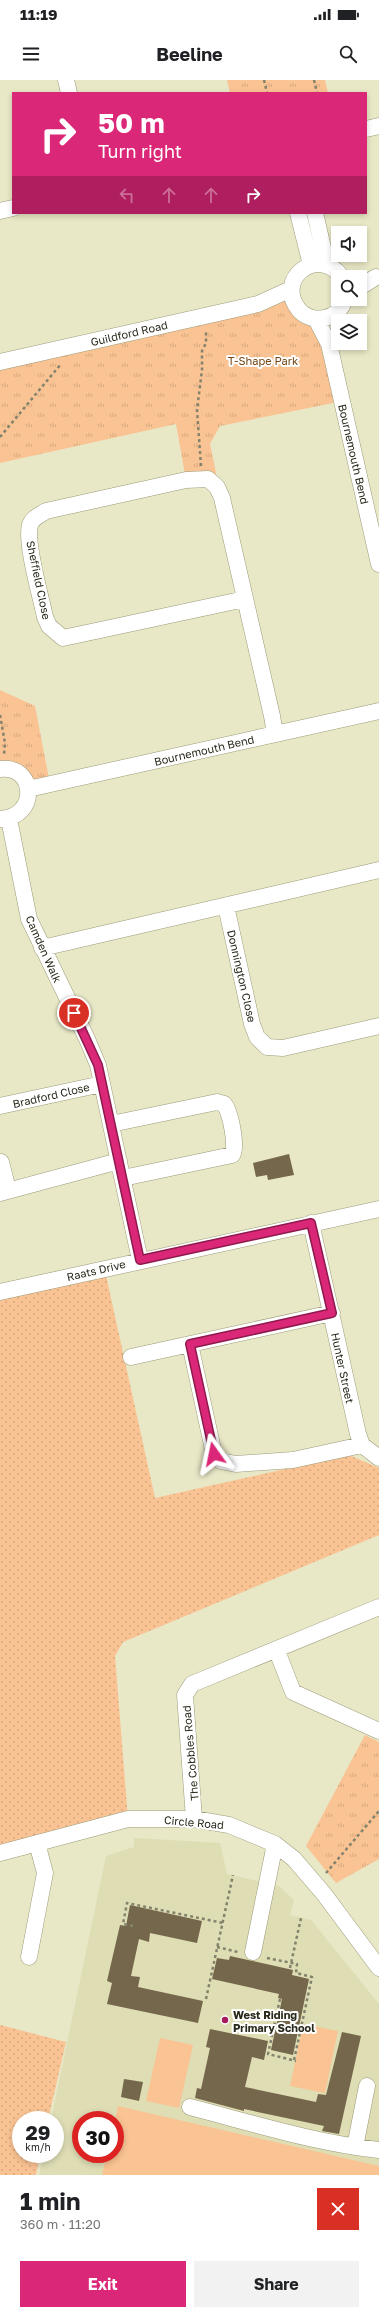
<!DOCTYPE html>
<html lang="en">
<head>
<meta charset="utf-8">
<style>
  body { margin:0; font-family:"Golos Text",sans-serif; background:#f2f2f2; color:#202124; height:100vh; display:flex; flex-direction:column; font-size:15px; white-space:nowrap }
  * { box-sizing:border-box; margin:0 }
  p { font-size:13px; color:#757577 }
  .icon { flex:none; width:22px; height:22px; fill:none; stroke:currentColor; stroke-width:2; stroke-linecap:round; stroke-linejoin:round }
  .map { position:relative; height:2095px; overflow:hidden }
  .side { display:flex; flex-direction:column; background:#fff; flex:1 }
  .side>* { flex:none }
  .hud { position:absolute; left:12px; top:12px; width:355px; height:122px; border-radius:0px; box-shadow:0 2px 6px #0003; background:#db2777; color:#fff; overflow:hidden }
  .buttons { position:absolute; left:331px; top:146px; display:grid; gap:8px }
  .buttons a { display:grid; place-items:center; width:36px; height:36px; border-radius:0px; background:#fff; box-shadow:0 2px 6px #0003; font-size:20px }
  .speed { position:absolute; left:12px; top:2031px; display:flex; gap:8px; font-size:20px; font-weight:700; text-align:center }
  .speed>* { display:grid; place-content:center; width:52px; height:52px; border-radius:50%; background:#fff; box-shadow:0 2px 6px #0003; line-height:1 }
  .speed small { font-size:10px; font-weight:400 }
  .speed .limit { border:6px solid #d22; background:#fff; color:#111 }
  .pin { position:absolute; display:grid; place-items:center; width:34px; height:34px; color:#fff; margin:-17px; border:2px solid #fff; border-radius:50%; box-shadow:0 1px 4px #0007 }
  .me { position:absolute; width:44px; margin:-22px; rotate:348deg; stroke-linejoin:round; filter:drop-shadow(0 0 3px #0008) }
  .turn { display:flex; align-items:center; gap:14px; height:84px; padding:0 20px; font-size:18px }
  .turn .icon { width:52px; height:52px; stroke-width:2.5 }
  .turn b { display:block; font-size:28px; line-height:34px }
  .lanes { display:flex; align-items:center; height:38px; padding:0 20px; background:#0003; justify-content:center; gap:20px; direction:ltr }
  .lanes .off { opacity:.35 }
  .round { display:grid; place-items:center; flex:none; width:42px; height:42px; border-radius:0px; background:#f2f2f2 }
  .overview { display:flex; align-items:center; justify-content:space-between; height:68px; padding:0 20px }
  h1 { font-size:24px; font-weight:700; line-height:30px }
  .cta { display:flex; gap:8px; margin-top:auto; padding:8px 20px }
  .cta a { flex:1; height:46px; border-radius:0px; background:#db2777; color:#fff; font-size:16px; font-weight:700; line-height:46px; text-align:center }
  .cta a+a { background:#f2f2f2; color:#202124 }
  .status { display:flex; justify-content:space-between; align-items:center; height:28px; padding:0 20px; background:#fff; direction:ltr }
  .status svg { height:11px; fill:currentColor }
  header { display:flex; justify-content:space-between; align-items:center; height:52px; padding:0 20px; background:#fff; font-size:18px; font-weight:700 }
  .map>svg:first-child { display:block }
  .built { fill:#deddb4; fill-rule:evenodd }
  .grass { fill:url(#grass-dots) }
  .park { fill:url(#park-tufts) }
  .garden { fill:#fac393 }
  .building { fill:#75674b }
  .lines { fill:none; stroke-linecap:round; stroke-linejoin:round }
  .minor-casing { stroke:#9c9b7b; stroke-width:17 }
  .path { stroke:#83826c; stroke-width:2.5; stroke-dasharray:3 3; stroke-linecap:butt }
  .minor { stroke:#fff; stroke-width:16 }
  .route-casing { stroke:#8e194d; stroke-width:10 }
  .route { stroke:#db2777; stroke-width:7 }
  .poi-dot { fill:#a71a5c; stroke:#fff; stroke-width:1.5 }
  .labels { text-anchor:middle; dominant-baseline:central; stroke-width:4; stroke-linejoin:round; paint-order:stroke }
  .street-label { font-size:11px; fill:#29291c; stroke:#fff }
  .park-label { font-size:11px; fill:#754717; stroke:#fff }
  .poi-label { font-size:11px; font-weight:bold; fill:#29291c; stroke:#fff; text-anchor:start }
</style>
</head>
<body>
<div class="status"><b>11:19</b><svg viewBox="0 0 49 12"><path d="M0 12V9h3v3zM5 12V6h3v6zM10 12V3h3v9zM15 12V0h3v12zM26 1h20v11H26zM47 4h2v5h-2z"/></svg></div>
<header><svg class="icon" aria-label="menu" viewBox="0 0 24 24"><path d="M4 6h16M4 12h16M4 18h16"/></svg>Beeline<svg class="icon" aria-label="search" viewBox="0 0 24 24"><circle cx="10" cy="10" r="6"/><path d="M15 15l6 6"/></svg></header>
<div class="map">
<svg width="379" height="2095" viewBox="0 0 379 2095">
  <defs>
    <pattern id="grass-dots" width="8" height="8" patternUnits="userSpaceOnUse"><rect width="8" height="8" fill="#fac393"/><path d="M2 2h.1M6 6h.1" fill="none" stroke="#d6a87e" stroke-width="1.8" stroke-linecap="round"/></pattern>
    <pattern id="park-tufts" width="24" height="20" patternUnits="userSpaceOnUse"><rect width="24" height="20" fill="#fac393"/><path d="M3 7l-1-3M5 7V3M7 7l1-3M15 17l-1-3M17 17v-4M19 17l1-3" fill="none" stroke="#d6a87e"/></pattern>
  </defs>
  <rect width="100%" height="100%" fill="#e8e7c6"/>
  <!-- built -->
  <path class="built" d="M 134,1758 L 220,1763 L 227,1794 L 279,1806 L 294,1820 L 290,1835 L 311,1840 L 379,1924 L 379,2095 L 39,2095 L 44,2074 L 55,2074 L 55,2040 L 51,2040 L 106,1776 L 134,1767 ZM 81,2040 L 115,2040 L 115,2074 L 81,2074 Z"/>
  <!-- grass -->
  <path class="grass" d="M 105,1191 L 155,1418 L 349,1375 L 379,1388 L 379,1455 L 123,1562 L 115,1576 L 128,1739 L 0,1767 L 0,1214 Z
    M 0,1945 L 66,1962 L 48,2040 L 21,2040 L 21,2074 L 40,2074 L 36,2095 L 0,2095 Z"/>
  <!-- park -->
  <path class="park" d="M 227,0 L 325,0 L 328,13 L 230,13 Z
    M 292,218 L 316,239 L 343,321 L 220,346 L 210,364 L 216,393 L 213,403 L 186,400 L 176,344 L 0,383 L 0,282 Z
    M 0,610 L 35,626 L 50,704 L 28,709 L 0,689 Z
    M 365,1655 L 379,1662 L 379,1779 L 336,1803 L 306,1766 Z"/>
  <!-- garden -->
  <path class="garden" d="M 303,1944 L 338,1951 L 325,2013 L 290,2006 Z
    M 160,1958 L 193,1965 L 179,2028 L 146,2021 Z
    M 118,2026 L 379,2086 L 379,2095 L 102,2095 L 107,2074 L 115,2074 L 115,2040 Z"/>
  <!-- building -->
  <path class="building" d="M 289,1074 L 294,1095 L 268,1100 L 267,1095 L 256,1097 L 253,1083 Z
    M 130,1825 L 202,1841 L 197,1863 L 150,1853 L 149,1862 L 139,1859 L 131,1896 L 140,1897 L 138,1907 L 203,1921 L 198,1943 L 107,1924 L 112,1903 L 107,1901 L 120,1845 L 126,1846 Z
    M 230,1876 L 293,1890 L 292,1895 L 309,1899 L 293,1975 L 271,1970 L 282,1919 L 278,1918 L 279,1914 L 212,1899 L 217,1878 L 229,1880 Z
    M 210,1949 L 268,1961 L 264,1980 L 252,1977 L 245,2007 L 316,2022 L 318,2014 L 326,2015 L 342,1952 L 361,1956 L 339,2054 L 322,2051 L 324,2046 L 244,2029 L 244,2031 L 195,2018 L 197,2008 L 201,2009 L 210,1968 L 206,1967 Z
    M 124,1999 L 143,2002 L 139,2021 L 121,2017 Z"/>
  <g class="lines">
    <defs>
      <path id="minor" d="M 66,0 L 69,13
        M 366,49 L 379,46
        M 0,131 L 13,128
        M 298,133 L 311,185
        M 315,133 L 327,185
        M 342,197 C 318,165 274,199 299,230 C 305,237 315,240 324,238 C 334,237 342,229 345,219
        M 360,207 L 376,197
        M 316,239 L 329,264 L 379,484
        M 0,282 L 258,224 L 291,209
        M 245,519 L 63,558 L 49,546 L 45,537 C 41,517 25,463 30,445 C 32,438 40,435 46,431 L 186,400 L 208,399 L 217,407 L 222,418 L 272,636 L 275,654
        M 0,689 C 35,684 40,737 0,739
        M 28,709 L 379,631
        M 9,739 L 29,839 L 87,959 L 98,985 L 140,1180
        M 226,826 L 252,944 L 257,957 L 267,967 L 283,968 L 379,946
        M 42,868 L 379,790
        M 0,1026 L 102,1004
        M 111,1044 L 217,1022 L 224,1024 C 230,1030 238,1068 232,1075 L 123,1098
        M 1,1082 L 8,1110
        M 0,1113 L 119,1081
        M 311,1143 L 358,1354 L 362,1365 L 379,1378
        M 0,1212 L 379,1129
        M 190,1264 L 214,1374 L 221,1381 L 236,1384 L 293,1380 L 362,1365
        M 131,1277 L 332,1233
        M 277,1571 L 293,1612 L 379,1651
        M 194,1739 L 185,1615 L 192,1604 L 379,1527
        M 0,1773 L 128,1739 L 194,1739 L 229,1745 L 275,1764 L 294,1779 L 324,1814 L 379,1888
        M 253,1872 L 275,1764
        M 29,1877 L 45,1793 L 37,1763
        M 190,2027 C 252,2043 315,2063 379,2070
        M 355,2067 L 367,2006"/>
    </defs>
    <!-- minor casing -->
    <use href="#minor" class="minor-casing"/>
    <!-- path -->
    <path class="path" d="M 264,0 L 267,13
      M 314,0 L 317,13
      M 0,357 L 61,284
      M 201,386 L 197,330 L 202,290 L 202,271 L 206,263 L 206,250
      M 0,635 L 5,663 L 4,674
      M 326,1793 L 379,1731
      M 133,1846 L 123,1844 L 127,1823 L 223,1843
      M 217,1867 L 238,1872
      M 267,1878 L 297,1884 L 296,1893 L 312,1897 L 294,1980
      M 290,1888 L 301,1838
      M 206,1919 L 233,1795
      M 280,1919 L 268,1974 L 296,1981"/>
    <!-- minor -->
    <use href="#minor" class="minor"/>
  </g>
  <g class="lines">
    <defs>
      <path id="route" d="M 74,933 L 98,985 L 140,1180 L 311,1143 L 332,1233 L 190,1264 L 214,1374"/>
    </defs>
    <!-- route casing -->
    <use href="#route" class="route-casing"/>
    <!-- route -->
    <use href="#route" class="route"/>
  </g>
  <!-- markers -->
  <circle class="poi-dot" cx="225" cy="1940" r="4"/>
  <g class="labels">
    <!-- street labels -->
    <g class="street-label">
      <text transform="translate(129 253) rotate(-13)">Guildford Road</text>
      <text transform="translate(354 374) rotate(77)">Bournemouth Bend</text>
      <text transform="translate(39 500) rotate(78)">Sheffield Close</text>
      <text transform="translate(204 670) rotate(-13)">Bournemouth Bend</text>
      <text transform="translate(44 869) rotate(66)">Camden Walk</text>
      <text transform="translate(242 896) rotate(77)">Donnington Close</text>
      <text transform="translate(51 1015) rotate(-13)">Bradford Close</text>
      <text transform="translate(96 1190) rotate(-13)">Raats Drive</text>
      <text transform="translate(343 1288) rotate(78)">Hunter Street</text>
      <text transform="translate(190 1673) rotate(-95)">The Cobbles Road</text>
      <text transform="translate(194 1742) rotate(5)">Circle Road</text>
    </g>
    <!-- park labels -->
    <g class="park-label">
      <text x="263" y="280">T-Shape Park</text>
    </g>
    <!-- poi labels -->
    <g class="poi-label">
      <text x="233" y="1934">West Riding<tspan x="233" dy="13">Primary School</tspan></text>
    </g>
  </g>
</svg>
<div class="buttons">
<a><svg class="icon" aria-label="sound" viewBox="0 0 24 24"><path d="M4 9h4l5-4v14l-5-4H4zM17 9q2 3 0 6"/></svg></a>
<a><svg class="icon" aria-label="search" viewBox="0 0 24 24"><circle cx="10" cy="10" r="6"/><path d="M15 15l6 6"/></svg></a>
<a><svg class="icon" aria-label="layers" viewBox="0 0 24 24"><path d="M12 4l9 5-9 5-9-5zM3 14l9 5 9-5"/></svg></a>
</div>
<div class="speed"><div>29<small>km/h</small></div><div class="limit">30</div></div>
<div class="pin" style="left:74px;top:933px;background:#d93025"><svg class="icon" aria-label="arrive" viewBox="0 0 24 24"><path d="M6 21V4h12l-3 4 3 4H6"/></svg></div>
<svg class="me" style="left:214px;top:1374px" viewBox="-20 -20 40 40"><path d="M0-17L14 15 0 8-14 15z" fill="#db2777" stroke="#fff" stroke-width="4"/></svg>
<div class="hud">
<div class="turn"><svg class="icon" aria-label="right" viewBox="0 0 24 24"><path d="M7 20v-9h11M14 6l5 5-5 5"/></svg><div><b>50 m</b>Turn right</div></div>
<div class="lanes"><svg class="icon off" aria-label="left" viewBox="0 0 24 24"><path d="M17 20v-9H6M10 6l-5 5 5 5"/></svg><svg class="icon off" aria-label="ahead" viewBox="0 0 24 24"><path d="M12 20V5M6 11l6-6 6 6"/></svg><svg class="icon off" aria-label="ahead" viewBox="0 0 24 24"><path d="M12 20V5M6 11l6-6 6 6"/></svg><svg class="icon" aria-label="right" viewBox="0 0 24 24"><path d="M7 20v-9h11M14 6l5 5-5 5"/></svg></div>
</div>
</div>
<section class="side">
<div class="overview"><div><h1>1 min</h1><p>360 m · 11:20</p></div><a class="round" style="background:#d93025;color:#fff"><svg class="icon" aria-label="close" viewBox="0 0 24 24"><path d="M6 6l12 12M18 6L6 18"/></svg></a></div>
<div class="cta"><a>Exit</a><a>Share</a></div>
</section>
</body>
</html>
